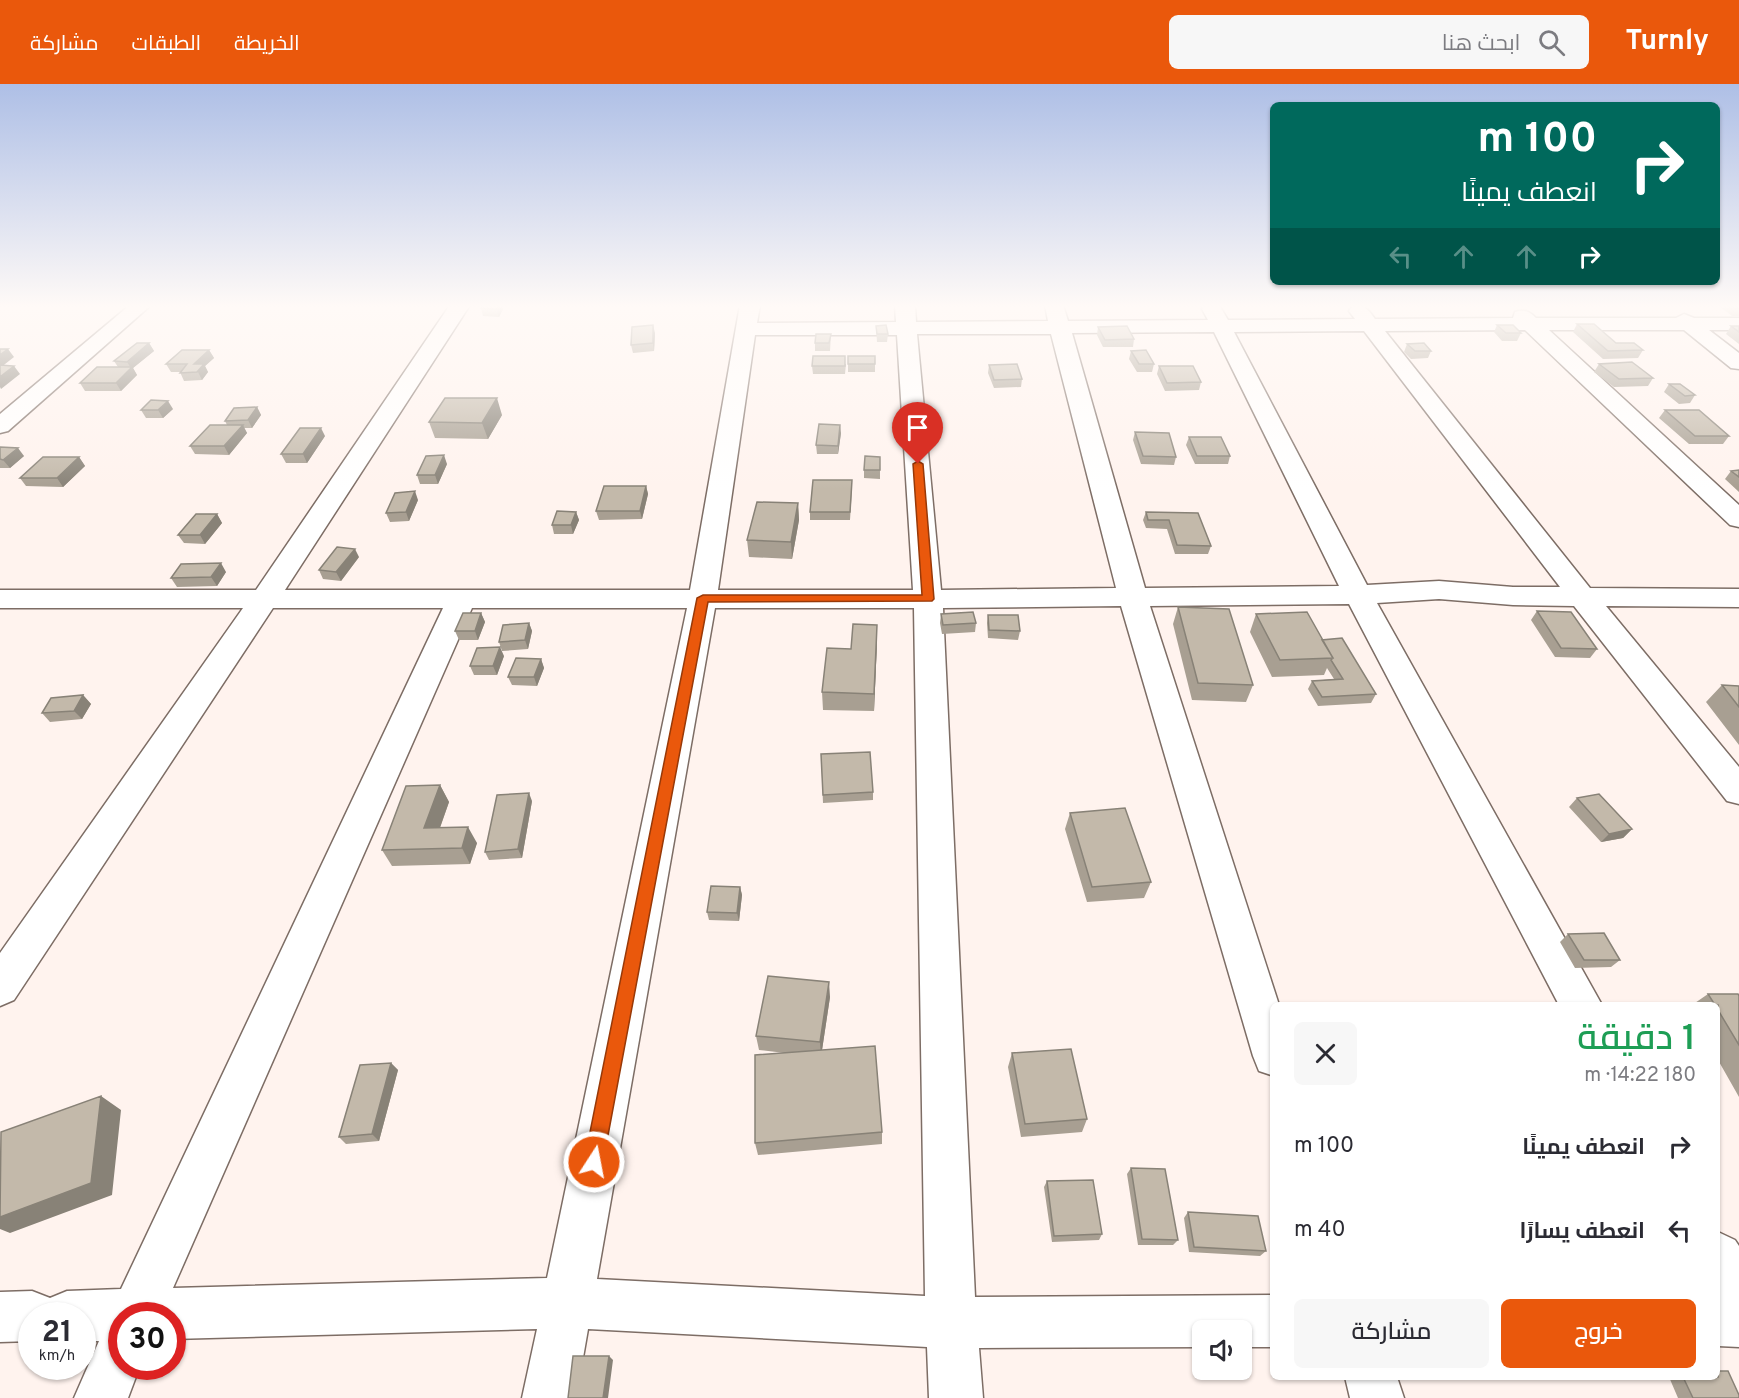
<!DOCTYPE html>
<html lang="ar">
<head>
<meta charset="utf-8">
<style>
  body { margin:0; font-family:Overpass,Cairo,sans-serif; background:#f7f7f7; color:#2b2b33; direction:rtl; height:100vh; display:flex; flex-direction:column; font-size:22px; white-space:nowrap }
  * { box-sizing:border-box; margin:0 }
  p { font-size:20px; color:#7c7c81 }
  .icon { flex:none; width:33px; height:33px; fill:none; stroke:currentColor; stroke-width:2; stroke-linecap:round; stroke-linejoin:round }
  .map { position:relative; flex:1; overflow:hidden; direction:ltr }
  .panel { position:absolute; left:1270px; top:918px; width:450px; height:378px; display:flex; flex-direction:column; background:#fff; border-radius:9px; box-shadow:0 2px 4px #0004; direction:rtl }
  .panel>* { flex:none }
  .top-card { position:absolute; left:1270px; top:18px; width:450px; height:183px; border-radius:9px; box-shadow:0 2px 4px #0004; direction:rtl; background:#00695c; color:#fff; overflow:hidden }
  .fabs { position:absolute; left:1192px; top:1236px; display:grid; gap:12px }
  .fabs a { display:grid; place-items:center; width:60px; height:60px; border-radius:9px; background:#fff; box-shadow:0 2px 4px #0004; font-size:30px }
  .speed { position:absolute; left:18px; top:1218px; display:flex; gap:12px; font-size:30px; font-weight:700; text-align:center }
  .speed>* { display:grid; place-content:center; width:78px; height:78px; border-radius:50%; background:#fff; box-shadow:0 2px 4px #0004; line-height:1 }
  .speed small { font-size:15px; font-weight:400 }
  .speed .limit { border:9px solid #d22; background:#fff; color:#111 }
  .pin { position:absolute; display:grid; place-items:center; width:51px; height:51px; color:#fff; margin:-62px -26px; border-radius:50% 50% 50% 0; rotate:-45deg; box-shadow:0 0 6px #0007 }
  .pin .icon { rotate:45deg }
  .me { position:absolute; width:66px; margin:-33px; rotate:11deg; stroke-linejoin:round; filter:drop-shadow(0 0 4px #0008) }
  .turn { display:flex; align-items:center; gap:21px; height:126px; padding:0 24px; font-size:27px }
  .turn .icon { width:78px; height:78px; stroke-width:2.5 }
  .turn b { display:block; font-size:42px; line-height:51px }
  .lanes { display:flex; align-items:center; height:57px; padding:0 24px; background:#0003; justify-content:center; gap:30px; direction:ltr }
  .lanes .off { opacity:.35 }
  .round { display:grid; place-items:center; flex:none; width:63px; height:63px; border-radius:9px; background:#f7f7f7 }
  .head { display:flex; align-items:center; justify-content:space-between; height:102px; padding:0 24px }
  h1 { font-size:36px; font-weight:600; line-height:45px; color:#1e9e55 }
  .button { display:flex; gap:12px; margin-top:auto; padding:12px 24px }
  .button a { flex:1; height:69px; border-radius:9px; background:#ea580c; color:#fff; font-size:24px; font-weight:600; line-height:69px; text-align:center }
  .button a+a { background:#f7f7f7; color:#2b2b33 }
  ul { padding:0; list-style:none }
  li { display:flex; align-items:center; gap:18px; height:84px; padding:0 24px }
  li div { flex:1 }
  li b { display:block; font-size:22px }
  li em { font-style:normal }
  header { display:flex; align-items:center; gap:36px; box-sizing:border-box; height:84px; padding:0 30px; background:#ea580c; color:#fff }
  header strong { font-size:28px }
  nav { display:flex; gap:33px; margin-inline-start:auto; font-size:21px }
  .search { width:420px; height:54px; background:#f7f7f7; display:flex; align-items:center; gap:15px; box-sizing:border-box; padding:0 21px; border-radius:9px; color:#7c7c81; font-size:22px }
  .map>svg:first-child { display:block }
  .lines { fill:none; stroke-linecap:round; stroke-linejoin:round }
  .street-casing { stroke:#7d6d65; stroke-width:3 }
  .street { fill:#fff; fill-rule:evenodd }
  .wall { fill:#a89f92 }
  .shaded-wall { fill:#888277 }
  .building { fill:#c3b9aa; stroke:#888277; stroke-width:1.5 }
  .route { fill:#ea580c; stroke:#983908; stroke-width:1.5 }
</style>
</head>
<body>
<header>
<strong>Turnly</strong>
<div class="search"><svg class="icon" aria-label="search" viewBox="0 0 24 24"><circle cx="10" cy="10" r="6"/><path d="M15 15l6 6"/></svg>ابحث هنا</div>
<nav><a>الخريطة</a><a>الطبقات</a><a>مشاركة</a></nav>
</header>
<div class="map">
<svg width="1739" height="1314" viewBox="0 0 1739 1314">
  <rect width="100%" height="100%" fill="#fff3ee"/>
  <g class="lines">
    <defs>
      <path id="street" d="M 130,221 L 151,221 L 8,347 L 0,349 L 0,330 Z
        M 450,221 L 470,221 L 285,506 L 690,506 L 740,221 L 760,221 L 757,239 L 896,238 L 895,221 L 915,221 L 916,238 L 1048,237 L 1045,221 L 1063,221 L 1068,237 L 1208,236 L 1202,225 L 1205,221 L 1219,221 L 1228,236 L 1355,235 L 1349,227 L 1352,223 C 1364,220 1368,225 1375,235 L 1513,234 L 1515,228 C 1524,225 1529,227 1536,234 L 1676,234 L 1684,230 L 1694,234 L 1739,234 L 1739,246 L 1709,246 L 1739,269 L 1739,285 L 1731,284 L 1684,246 L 1549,246 L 1739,421 L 1739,443 L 1730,441 L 1525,246 L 1385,247 L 1590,504 L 1739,505 L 1739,523 L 1606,522 L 1739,683 L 1739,720 L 1727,717 L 1574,522 L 1513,521 L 1439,515 L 1377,519 L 1602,921 L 1559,921 L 1349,520 L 1150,522 L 1279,921 L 1274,921 L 1274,992 L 1259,987 L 1253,972 L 1121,522 L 943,524 L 975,1213 L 1274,1211 L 1274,1263 L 1242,1263 L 1242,1246 L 1203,1246 L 1203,1263 L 979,1264 L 983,1314 L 929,1314 L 927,1263 L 588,1245 L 576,1314 L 522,1314 L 537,1245 L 172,1255 L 172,1232 L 122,1232 L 122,1282 L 140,1282 L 128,1314 L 74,1314 L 99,1257 L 82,1257 L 82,1232 L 32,1232 L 32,1257 L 0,1258 L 0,1208 L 32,1207 L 50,1214 L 67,1207 L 121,1205 L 443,524 L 273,524 L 14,916 L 0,922 L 0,869 L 243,524 L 0,524 L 0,506 L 256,506 ZM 1364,247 L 1560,503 L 1513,503 L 1439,497 L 1367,501 L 1234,248 ZM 1214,248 L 1339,502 L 1145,504 L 1072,249 ZM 917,250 L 1051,250 L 1116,504 L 941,506 ZM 755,251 L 897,251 L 913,506 L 718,506 ZM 472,524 L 687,524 L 547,1194 L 173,1204 ZM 715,524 L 914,524 L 925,1212 L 597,1195 Z
        M 1718,1148 L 1735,1156 L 1739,1162 L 1739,1263 L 1718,1262 Z
        M 1345,1293 L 1397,1293 L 1404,1314 L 1350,1314 Z"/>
    </defs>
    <!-- street casing -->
    <use href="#street" class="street-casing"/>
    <!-- street -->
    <use href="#street" class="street"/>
  </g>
  <!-- wall -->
  <path class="wall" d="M 483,221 L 502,221 L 503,225 L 499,233 L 483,232 L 481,224 Z
    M 1396,221 L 1413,221 L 1412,222 L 1398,223 Z
    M 1718,221 L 1739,221 L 1739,232 L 1732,232 Z
    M 1577,240 L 1616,259 L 1643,266 L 1638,274 L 1603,275 L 1573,248 Z
    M 1497,241 L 1521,249 L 1517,257 L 1502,257 L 1494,248 Z
    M 876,242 L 888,250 L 887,258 L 877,258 Z
    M 1731,242 L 1739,242 L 1739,260 L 1726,250 Z
    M 1098,243 L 1134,255 L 1133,263 L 1103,263 L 1097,251 Z
    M 655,249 L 654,267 L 633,269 L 631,261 Z
    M 831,250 L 830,267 L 815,267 L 815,259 Z
    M 149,259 L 154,267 L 133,284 L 137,291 L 121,307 L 85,307 L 80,299 L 118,283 L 114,277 Z
    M 1407,260 L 1431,267 L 1428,274 L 1411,275 L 1404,268 Z
    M 209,266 L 214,274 L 205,282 L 208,288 L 202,296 L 184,297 L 180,288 L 171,288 L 166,280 Z
    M 1131,267 L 1154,280 L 1152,288 L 1137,288 L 1129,275 Z
    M 846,280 L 845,290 L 813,290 L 812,282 Z
    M 848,280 L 875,280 L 875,288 L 848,288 Z
    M 1599,280 L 1653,294 L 1648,302 L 1614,303 L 1594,288 Z
    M 989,281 L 1022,295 L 1021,303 L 994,304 L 988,289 Z
    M 1159,282 L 1201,298 L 1199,306 L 1165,307 L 1157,290 Z
    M 1669,300 L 1695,311 L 1690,319 L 1679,320 L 1664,308 Z
    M 257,323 L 261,331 L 252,344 L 244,344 L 247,349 L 229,371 L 195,370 L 190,362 L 227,341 L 225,337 Z
    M 173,325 L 163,334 L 146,334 L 141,326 Z
    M 1665,326 L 1729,352 L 1723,360 L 1689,360 L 1659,334 Z
    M 502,331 L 488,355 L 435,354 L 429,338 Z
    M 1135,348 L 1176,373 L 1174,381 L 1141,380 L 1133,356 Z
    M 841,349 L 838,370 L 817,370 L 816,361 Z
    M 325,352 L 307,379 L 286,379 L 281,370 Z
    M 1189,353 L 1230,372 L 1228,380 L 1195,380 L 1186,361 Z
    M 0,363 L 24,372 L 10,384 L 0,384 Z
    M 79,373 L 85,382 L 63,403 L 26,402 L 20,394 Z
    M 880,373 L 880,395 L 864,394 L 864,386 Z
    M 447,380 L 438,400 L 420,400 L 417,391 Z
    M 1739,386 L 1739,408 L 1725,395 L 1731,387 Z
    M 646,402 L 648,410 L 642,435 L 599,436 L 596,427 Z
    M 852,405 L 850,436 L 810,436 L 810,428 Z
    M 418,416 L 409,437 L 390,438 L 386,429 Z
    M 798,419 L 799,436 L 792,475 L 749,473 L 747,456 Z
    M 576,428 L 579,436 L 573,450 L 554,450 L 552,441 Z
    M 1146,428 L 1198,429 L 1211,462 L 1208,470 L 1175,470 L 1167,445 L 1146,444 L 1143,436 Z
    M 217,430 L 222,439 L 205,460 L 184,459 L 178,451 Z
    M 359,473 L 341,497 L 323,495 L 319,486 Z
    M 226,488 L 217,502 L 177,503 L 171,494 Z
    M 1178,523 L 1253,601 L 1246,618 L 1192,616 L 1173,540 Z
    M 1537,527 L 1597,565 L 1590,574 L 1555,573 L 1531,536 Z
    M 481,529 L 485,538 L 478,556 L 459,556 L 455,547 Z
    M 941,530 L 976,539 L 975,548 L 942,550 L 940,539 Z
    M 1256,530 L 1322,556 L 1376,610 L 1371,619 L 1318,622 L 1308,605 L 1312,597 L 1334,595 L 1327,584 L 1324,591 L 1272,593 L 1250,548 Z
    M 988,531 L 1020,547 L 1018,556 L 988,554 L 987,539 Z
    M 529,539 L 532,547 L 528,565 L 502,567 L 499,558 Z
    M 877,558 L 874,627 L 823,626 L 822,608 L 851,565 Z
    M 504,572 L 497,591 L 474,591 L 470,582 Z
    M 541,575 L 544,584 L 537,602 L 512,601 L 508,593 Z
    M 1722,601 L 1739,602 L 1739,661 L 1706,618 Z
    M 83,611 L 91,620 L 82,635 L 50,638 L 42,629 Z
    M 821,670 L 873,708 L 873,716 L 823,719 Z
    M 440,701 L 449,718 L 440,744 L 477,759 L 470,780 L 392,782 L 382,766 Z
    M 1577,714 L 1632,745 L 1623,754 L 1601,758 L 1569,723 Z
    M 532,717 L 522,774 L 489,776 L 485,768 Z
    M 1070,729 L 1151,798 L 1144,814 L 1087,818 L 1065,745 Z
    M 740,803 L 742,811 L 739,837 L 709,836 L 707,828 Z
    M 1568,850 L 1620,876 L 1611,883 L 1575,884 L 1560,858 Z
    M 1708,910 L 1739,912 L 1739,1013 L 1718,976 L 1718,921 L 1692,921 Z
    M 830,913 L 822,966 L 882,1048 L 882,1060 L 758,1071 L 755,1059 L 785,969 L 759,966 L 756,952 Z
    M 1012,969 L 1087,1035 L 1082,1048 L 1021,1053 L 1008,983 Z
    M 391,979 L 398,986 L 379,1057 L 346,1060 L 339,1053 Z
    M 1131,1084 L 1178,1156 L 1173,1161 L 1138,1161 L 1127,1090 Z
    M 1047,1097 L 1102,1150 L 1099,1156 L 1052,1158 L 1044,1103 Z
    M 1188,1128 L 1266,1167 L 1260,1172 L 1189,1168 L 1184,1134 Z
    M 1669,1293 L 1718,1293 L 1739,1314 L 1678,1314 Z"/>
  <!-- shaded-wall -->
  <path class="shaded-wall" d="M 499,221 L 502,221 L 503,225 L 499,233 L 496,225 Z
    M 653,241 L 655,249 L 654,267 L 653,259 Z
    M 149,259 L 154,267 L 133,284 L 137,291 L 121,307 L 116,299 L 131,284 L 127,278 Z
    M 8,265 L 14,273 L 0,284 L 0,271 Z
    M 209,266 L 214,274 L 205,282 L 208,288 L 202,296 L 194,280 Z
    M 14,282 L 20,290 L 1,305 L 0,303 L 0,293 Z
    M 497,314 L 502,331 L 488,355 L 482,339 Z
    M 168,317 L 173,325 L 163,334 L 158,326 Z
    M 257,323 L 261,331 L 252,344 L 248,336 Z
    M 243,341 L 247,349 L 229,371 L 224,362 Z
    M 840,341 L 841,349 L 838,370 L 838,362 Z
    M 321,344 L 325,352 L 307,379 L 303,370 Z
    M 18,364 L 24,372 L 10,384 L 3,376 Z
    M 444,371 L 447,380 L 438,400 L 435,391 Z
    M 79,373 L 85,382 L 63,403 L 57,394 Z
    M 646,402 L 648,410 L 642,435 L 640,427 Z
    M 415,407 L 418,416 L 409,437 L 406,428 Z
    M 798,419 L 799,436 L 792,475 L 791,458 Z
    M 576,428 L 579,436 L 573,450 L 571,441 Z
    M 217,430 L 222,439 L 205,460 L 200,451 Z
    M 355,465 L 359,473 L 341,497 L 336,488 Z
    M 221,479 L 226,488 L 217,502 L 211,493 Z
    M 481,529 L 485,538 L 478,556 L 475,547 Z
    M 529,539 L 532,547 L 528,565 L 525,556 Z
    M 877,541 L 877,558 L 874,627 L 874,610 Z
    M 500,563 L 504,572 L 497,591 L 493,582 Z
    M 541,575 L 544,584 L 537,602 L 534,593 Z
    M 83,611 L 91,620 L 82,635 L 74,627 Z
    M 440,701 L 449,718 L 434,760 L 424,744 Z
    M 529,709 L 532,717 L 522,774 L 518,765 Z
    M 468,743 L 477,759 L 470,780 L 462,764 Z
    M 1632,745 L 1623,754 L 1601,758 L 1609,750 Z
    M 740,803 L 742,811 L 739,837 L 737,829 Z
    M 829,898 L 830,913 L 821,973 L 820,958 Z
    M 391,979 L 398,986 L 379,1057 L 372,1050 Z
    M 101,1012 L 121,1026 L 112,1111 L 10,1149 L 0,1145 L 0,1133 Z
    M 609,1272 L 613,1276 L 608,1314 L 603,1314 Z"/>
  <!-- building -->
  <path class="building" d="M 483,221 L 499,221 L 496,225 L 481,224 Z
    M 1733,221 L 1739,221 L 1739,224 L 1738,224 Z
    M 1577,240 L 1594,240 L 1616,259 L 1634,259 L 1643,266 L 1608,267 Z
    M 653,241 L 653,259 L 631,261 L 632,243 Z
    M 886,241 L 888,250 L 877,250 L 876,242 Z
    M 1497,241 L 1513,241 L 1521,249 L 1506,249 Z
    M 1127,242 L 1134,255 L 1105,256 L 1098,243 Z
    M 1731,242 L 1739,242 L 1739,248 Z
    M 816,250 L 831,250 L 829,259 L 815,259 Z
    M 137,259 L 149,259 L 127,278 L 114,277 Z
    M 1424,259 L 1431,267 L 1415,267 L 1407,260 Z
    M 0,265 L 8,265 L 0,271 Z
    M 182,266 L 209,266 L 194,280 L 204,280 L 197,288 L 180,289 L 187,280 L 166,280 Z
    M 1146,266 L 1154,280 L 1139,280 L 1131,267 Z
    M 813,272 L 845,272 L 845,282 L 812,282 Z
    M 848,272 L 875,272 L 875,280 L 848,280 Z
    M 1632,278 L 1653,294 L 1619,295 L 1599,280 Z
    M 1017,280 L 1022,295 L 994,296 L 989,281 Z
    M 0,281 L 14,282 L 0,293 Z
    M 1159,282 L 1193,282 L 1201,298 L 1167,299 Z
    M 97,283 L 132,283 L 116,299 L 80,299 Z
    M 1669,300 L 1680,300 L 1695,311 L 1685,312 Z
    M 445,314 L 497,314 L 482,339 L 429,338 Z
    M 151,316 L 168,317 L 158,326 L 141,326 Z
    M 257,323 L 248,336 L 225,337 L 234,324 Z
    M 1665,326 L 1699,326 L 1729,352 L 1695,352 Z
    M 819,340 L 840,341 L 838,362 L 816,361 Z
    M 210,341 L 243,341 L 224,362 L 190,362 Z
    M 300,344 L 321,344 L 303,370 L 281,370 Z
    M 1135,348 L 1169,349 L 1176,373 L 1143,372 Z
    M 1189,353 L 1221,353 L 1230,372 L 1197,372 Z
    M 0,363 L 18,364 L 3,376 L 0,375 Z
    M 444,371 L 435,391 L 417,391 L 426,372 Z
    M 865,372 L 880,373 L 880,386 L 864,386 Z
    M 43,373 L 79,373 L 57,394 L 20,394 Z
    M 1739,386 L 1739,393 L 1731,387 Z
    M 813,396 L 852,396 L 850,428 L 810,428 Z
    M 604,402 L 646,402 L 640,427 L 596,427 Z
    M 415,407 L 406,428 L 386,429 L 395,409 Z
    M 757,418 L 798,419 L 791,458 L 747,456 Z
    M 557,427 L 576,428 L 571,441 L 552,441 Z
    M 1146,428 L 1198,429 L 1211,462 L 1177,461 L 1169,436 L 1148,436 Z
    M 196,430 L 217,430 L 200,451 L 178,451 Z
    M 337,463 L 355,465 L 336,488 L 319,486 Z
    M 221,479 L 211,493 L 171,494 L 181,480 Z
    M 1178,523 L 1229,525 L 1253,601 L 1198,599 Z
    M 1537,527 L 1571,528 L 1597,565 L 1561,564 Z
    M 973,528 L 976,539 L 943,541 L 941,530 Z
    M 1307,528 L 1333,574 L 1280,576 L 1256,530 Z
    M 463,529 L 481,529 L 475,547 L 455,547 Z
    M 988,531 L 1018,531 L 1020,547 L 989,546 Z
    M 529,539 L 525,556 L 499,558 L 503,541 Z
    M 853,540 L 877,541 L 874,610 L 822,608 L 827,564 L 851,565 Z
    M 1342,554 L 1376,610 L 1322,613 L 1312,597 L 1343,595 L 1331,576 L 1333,574 L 1322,556 Z
    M 500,563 L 493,582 L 470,582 L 477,564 Z
    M 516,574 L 541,575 L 534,593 L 508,593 Z
    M 1722,601 L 1739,602 L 1739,623 Z
    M 83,611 L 74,627 L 42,629 L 51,614 Z
    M 870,668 L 873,708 L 823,711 L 821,670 Z
    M 440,701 L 424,744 L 468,743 L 462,764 L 382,766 L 406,702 Z
    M 529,709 L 518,765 L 485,768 L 497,711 Z
    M 1599,710 L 1632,745 L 1609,750 L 1577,714 Z
    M 1125,724 L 1151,798 L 1092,803 L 1070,729 Z
    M 711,802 L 740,803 L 737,829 L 707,828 Z
    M 1604,849 L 1620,876 L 1584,876 L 1568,850 Z
    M 768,892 L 829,898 L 820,958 L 756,952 Z
    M 1708,910 L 1738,910 L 1739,912 L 1739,961 L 1718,926 L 1718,921 L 1715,921 Z
    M 875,962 L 882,1048 L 755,1059 L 755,971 Z
    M 1071,965 L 1087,1035 L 1025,1040 L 1012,969 Z
    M 391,979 L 372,1050 L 339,1053 L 360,981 Z
    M 101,1012 L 91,1099 L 0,1133 L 1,1048 Z
    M 1131,1084 L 1165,1085 L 1178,1156 L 1142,1155 Z
    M 1093,1096 L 1102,1150 L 1054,1152 L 1047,1097 Z
    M 1188,1128 L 1258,1132 L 1266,1167 L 1194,1163 Z
    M 573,1272 L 609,1272 L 603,1314 L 568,1314 Z
    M 1718,1287 L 1728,1287 L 1739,1311 L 1739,1314 L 1693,1314 L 1683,1293 L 1718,1293 Z"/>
  <!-- sky -->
  <linearGradient id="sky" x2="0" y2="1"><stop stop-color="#aebfe6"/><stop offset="0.55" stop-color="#fffaf7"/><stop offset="1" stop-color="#fffaf7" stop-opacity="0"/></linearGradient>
  <rect width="1739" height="405" fill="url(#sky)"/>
  <!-- route -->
  <path class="route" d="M 918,377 L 923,380 L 934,515 L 932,517 L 708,518 L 603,1078 L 601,1085 L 594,1088 L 587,1085 L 584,1078 L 697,514 L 703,511 L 922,511 L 913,380 Z"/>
</svg>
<div class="fabs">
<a><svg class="icon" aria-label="sound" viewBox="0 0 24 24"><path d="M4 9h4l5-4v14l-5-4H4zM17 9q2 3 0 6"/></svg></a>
</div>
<div class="speed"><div>21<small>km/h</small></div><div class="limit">30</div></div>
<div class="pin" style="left:918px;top:380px;background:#d93025"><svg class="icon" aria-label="arrive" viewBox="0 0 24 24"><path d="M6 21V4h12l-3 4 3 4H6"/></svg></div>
<svg class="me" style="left:594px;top:1078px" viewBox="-20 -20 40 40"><circle r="17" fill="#ea580c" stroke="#fff" stroke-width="3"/><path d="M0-11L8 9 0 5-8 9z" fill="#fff"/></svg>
<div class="top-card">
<div class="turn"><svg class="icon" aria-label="right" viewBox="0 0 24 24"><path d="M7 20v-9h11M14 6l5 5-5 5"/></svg><div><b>100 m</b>انعطف يمينًا</div></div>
<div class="lanes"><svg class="icon off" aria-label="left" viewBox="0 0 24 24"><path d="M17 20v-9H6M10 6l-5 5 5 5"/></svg><svg class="icon off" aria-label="ahead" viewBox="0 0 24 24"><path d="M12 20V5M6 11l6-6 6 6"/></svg><svg class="icon off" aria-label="ahead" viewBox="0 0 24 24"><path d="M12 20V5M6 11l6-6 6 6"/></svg><svg class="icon" aria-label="right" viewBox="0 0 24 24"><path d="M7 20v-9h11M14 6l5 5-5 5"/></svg></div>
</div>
<section class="panel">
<div class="head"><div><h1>1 دقيقة</h1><p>180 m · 14:22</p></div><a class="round"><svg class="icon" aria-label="close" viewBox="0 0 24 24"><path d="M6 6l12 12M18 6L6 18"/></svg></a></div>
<ul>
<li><svg class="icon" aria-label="right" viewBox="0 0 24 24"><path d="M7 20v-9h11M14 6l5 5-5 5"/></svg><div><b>انعطف يمينًا</b></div><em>100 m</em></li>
<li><svg class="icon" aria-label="left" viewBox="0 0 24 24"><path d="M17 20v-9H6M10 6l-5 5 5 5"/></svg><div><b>انعطف يسارًا</b></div><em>40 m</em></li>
</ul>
<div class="button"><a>خروج</a><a>مشاركة</a></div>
</section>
</div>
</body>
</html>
